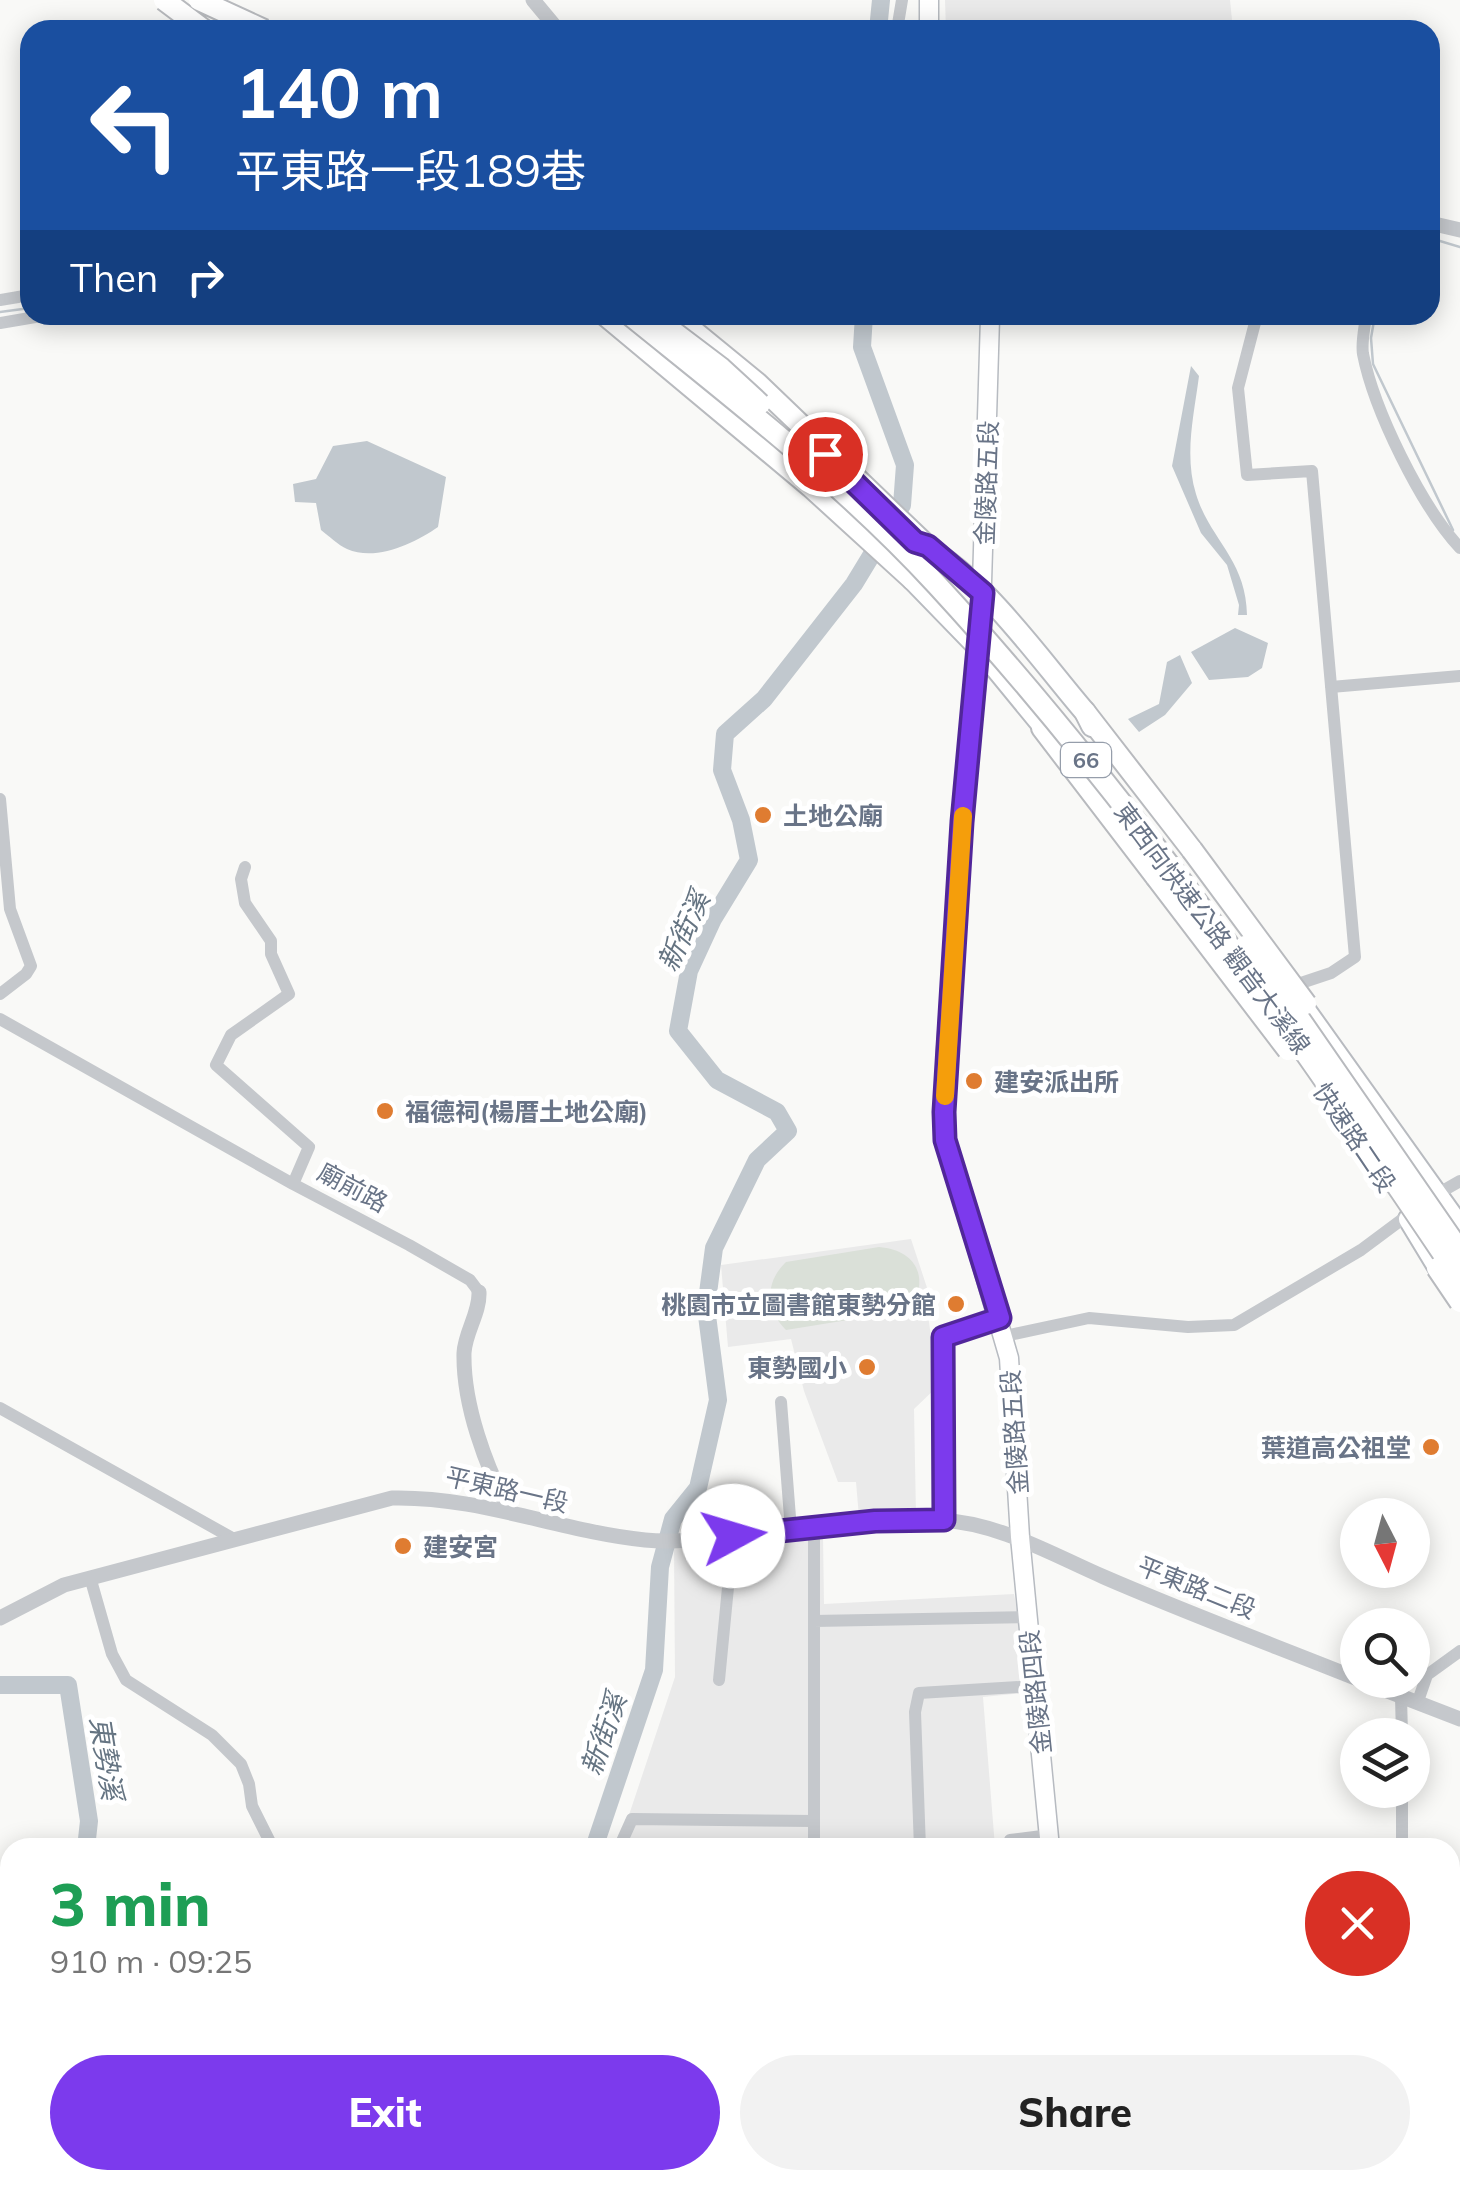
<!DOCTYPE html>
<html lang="en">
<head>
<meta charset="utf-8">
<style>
  body { margin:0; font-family:Mulish,"Noto Sans TC",sans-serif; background:#f2f2f2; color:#222; height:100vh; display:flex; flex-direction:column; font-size:38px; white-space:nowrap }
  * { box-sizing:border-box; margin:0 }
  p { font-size:32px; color:#767676 }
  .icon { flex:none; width:55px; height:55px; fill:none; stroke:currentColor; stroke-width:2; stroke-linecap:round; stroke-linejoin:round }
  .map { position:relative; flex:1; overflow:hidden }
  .sheet { position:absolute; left:0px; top:1838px; width:1460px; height:352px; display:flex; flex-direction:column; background:#fff; border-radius:30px 30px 0 0; box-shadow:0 5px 25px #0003 }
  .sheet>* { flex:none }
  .hud { position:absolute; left:20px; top:20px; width:1420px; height:305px; border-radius:30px; box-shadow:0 5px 25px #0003; background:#1a4fa0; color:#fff; overflow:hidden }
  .needle { width:65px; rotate:174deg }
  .tools { position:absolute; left:1340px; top:1498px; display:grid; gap:20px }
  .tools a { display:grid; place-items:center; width:90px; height:90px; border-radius:50%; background:#fff; box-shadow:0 5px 25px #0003; font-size:50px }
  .pin { position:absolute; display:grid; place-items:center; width:85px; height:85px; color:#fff; margin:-42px; border:5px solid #fff; border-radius:50%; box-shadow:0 2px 10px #0007 }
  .me { position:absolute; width:110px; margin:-55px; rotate:84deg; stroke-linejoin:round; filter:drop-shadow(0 0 8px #0008) }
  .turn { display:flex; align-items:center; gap:35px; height:210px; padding:0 50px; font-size:45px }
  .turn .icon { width:130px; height:130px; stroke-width:2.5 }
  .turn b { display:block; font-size:70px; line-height:85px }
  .then { display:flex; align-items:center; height:95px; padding:0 50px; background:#0003; gap:20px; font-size:38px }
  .round { display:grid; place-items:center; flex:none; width:105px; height:105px; border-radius:52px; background:#f2f2f2 }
  .head { display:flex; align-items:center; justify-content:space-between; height:170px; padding:0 50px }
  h1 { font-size:60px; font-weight:800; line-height:75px; color:#1e9e55 }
  .primary-button { display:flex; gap:20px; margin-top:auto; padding:20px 50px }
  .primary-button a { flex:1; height:115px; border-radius:60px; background:#7c3aed; color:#fff; font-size:40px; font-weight:800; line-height:115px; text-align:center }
  .primary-button a+a { background:#f2f2f2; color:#222 }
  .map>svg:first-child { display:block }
  .built { fill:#eaeaea }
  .green { fill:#dae0d8 }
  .water { fill:#c1c8ce }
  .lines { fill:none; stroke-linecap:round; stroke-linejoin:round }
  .stream { stroke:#c1c8ce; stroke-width:2.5 }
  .river { stroke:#c1c8ce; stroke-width:18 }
  .secondary-casing { stroke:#b7bbc1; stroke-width:21 }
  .primary-casing { stroke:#b8bbc0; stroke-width:24 }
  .trunk-casing { stroke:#b8babe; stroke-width:24 }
  .minor { stroke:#c5c8cc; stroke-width:12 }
  .tertiary { stroke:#c5c8cc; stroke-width:15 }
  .secondary { stroke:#fff; stroke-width:18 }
  .primary { stroke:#fff; stroke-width:20 }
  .trunk { stroke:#fff; stroke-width:20 }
  .trunk-bridge-casing { stroke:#b8babe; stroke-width:24; stroke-linecap:butt }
  .trunk-bridge { stroke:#fff; stroke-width:20 }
  .route-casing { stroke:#51269a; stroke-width:25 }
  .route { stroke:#7c3aed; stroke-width:18 }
  .slow { stroke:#f59e0b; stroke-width:18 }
  .poi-dot { fill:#df7c31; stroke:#fff; stroke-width:4 }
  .labels { text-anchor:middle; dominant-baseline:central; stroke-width:10; stroke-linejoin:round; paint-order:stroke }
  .shield { fill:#fff; stroke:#969eab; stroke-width:2.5 }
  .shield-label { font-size:22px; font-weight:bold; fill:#697487 }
  .street-label { font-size:25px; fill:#697487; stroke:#fff }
  .poi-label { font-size:25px; font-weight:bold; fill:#697487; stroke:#fff; text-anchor:start }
  .water-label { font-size:28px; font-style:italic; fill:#657482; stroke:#fff }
</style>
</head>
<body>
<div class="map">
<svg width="1460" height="2189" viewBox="0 0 1460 2189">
  <rect width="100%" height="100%" fill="#f9f9f7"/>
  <!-- built -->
  <path class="built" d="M 945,0 L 1230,0 L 1233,30 L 946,30 Z
    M 911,1239 L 935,1312 L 928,1315 L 938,1386 L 914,1409 L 916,1515 L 859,1517 L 856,1482 L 838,1482 L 804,1391 L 791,1339 L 728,1347 L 721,1265 Z
    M 823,1536 L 824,1604 L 1014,1594 L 1032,1692 L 983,1697 L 995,1847 L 614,1848 L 630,1812 L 675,1677 L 674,1549 Z"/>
  <!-- green -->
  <path class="green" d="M 879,1247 C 917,1250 930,1279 910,1310 L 786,1330 C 765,1309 765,1282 786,1262 Z"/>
  <!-- water -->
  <path class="water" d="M 1191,366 L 1199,376 C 1194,415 1184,455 1196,494 C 1210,540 1246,559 1247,615 L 1238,615 L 1239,605 L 1227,565 L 1201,533 L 1172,466 Z
    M 367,441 L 446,477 L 438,527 C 415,543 376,562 347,549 C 338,545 329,536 321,530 L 316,503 L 295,502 L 293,484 L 316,479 L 333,446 Z
    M 1235,628 L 1268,643 L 1262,668 L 1248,677 L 1209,680 L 1191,652 Z
    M 1180,655 L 1192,683 L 1165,715 L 1139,732 L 1128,719 L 1159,704 L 1167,662 Z"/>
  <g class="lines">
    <!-- stream -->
    <path class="stream" d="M 1430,238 L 1460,247
      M 0,312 L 30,308
      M 1375,315 L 1371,338 L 1373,364 L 1453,530"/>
    <!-- river -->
    <path class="river" d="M 878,30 L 881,0
      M 0,1685 L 68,1685 L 89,1821 L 86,1848
      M 594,1848 L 654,1670 L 660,1567 L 673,1519 L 698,1488 L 718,1400 L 706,1308 L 714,1248 L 757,1160 L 788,1131 L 777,1112 L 717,1080 L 678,1031 L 689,971 L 713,919 L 749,860 L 741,820 L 722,770 L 725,734 L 764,699 L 854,584 L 902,505 L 905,465 L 862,347 L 864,315
      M 329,2180 L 332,2189
      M 664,2180 L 673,2189"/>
    <defs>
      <path id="secondary" d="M 929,30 L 929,0
        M 994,315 L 990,318 L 980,649 L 962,822 L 946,1052 L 945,1139 L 1009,1358 L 1020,1537 L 1050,1848
        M 1079,2180 L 1080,2189"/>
      <path id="primary" d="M 913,540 C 981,573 1036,655 1085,712 L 1092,726
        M 906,568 L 913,580 L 980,649 L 1053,738
        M 1293,993 L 1460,1227
        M 1409,1219 L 1446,1280"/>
      <path id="trunk" d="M 605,315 L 811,487 L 913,580
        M 674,315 L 757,383 L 927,546
        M 1085,712 L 1192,850
        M 1042,728 L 1156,877"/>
    </defs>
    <!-- secondary casing -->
    <use href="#secondary" class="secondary-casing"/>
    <!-- primary casing -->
    <use href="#primary" class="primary-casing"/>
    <!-- trunk casing -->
    <use href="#trunk" class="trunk-casing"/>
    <!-- minor -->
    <path class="minor" d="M 897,30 L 902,0
      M 0,300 L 30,295
      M 1257,315 L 1238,388 L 1247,475 L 1312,471 L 1355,957 L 1331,973 L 1298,984
      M 1366,315 C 1365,327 1361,342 1363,354 C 1374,410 1421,506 1460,548
      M 0,323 L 47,315
      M 1331,687 L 1460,676
      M 0,799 L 10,909 L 31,966 L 26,974 L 0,994
      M 245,867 L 241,879 L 245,903 L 271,941 L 271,954 L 289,994 L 231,1035 L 216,1065 L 309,1147 L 293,1184
      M 0,1019 L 293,1184 L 409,1245 L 470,1280 L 479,1292
      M 1432,1197 L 1460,1181
      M 1005,1336 L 1089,1318 L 1188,1327 L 1234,1325 L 1361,1250 L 1412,1212
      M 781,1402 L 791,1530
      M 0,1408 L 234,1539
      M 943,1520 L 943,1337 L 1000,1319
      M 814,1528 L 814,1848
      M 90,1577 L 112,1654 L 126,1680 L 212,1735 L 241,1764 L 249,1784 L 252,1806 L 273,1848
      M 814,1621 L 1028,1617
      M 719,1680 L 733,1536
      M 1401,1697 L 1402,1735
      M 1418,1701 L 1427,1675 L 1460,1651
      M 1402,1790 L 1402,1848
      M 1010,1840 L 1050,1835
      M 619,1848 L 632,1819 L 814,1821
      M 920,1848 L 915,1712 L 919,1693 L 1035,1686
      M 0,2031 L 10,2033
      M 1293,2180 L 1304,2189"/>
    <!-- tertiary -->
    <path class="tertiary" d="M 533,0 L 558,30
      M 1430,223 L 1460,230
      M 479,1292 C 480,1313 465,1332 464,1353 C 463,1405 486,1467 510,1512
      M 0,1618 L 64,1585 L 392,1498 C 479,1496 559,1531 645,1540 C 678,1543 711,1538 744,1535 C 808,1528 875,1517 940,1520 C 999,1523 1051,1554 1104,1577 C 1187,1613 1273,1645 1358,1679
      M 1359,1680 L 1460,1719"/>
    <!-- secondary -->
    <use href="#secondary" class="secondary"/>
    <!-- primary -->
    <use href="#primary" class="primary"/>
    <!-- trunk -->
    <use href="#trunk" class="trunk"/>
    <defs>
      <path id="trunk-bridge" d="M 164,0 L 204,30
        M 199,0 L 264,30
        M 630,315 C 735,400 844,484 937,585 C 1133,798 1299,1039 1460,1279
        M 659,321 L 721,368 L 760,404
        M 1192,850 L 1306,1004
        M 1156,877 L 1288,1050
        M 1245,946 L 1285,998 L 1460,1251
        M 1437,1268 L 1460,1302"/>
    </defs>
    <!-- trunk-bridge casing -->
    <use href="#trunk-bridge" class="trunk-bridge-casing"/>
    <!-- trunk-bridge -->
    <use href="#trunk-bridge" class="trunk-bridge"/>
  </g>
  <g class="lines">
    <defs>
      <path id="route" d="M 733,1536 L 875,1521 L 944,1520 L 943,1337 L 1000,1318 L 945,1140 L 944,1112 L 962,822 L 983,593 L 928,546 L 915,542 L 825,454"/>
    </defs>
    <!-- route casing -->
    <use href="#route" class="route-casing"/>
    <!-- route -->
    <use href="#route" class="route"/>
    <!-- slow -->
    <path class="slow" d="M 945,1096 L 963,816"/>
  </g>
  <!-- markers -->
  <g class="poi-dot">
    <circle cx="763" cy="815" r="10"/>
    <circle cx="974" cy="1081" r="10"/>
    <circle cx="385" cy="1111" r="10"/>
    <circle cx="956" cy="1304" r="10"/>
    <circle cx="867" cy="1367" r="10"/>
    <circle cx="1431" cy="1447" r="10"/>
    <circle cx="403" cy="1546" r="10"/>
  </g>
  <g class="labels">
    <!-- shield labels -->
    <rect class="shield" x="1061" y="743" width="50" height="34" rx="8"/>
    <g class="shield-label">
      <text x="1086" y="760">66</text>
    </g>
    <!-- street labels -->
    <g class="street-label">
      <text transform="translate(986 483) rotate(-88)">金陵路五段</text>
      <text transform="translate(1213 928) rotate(53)">東西向快速公路 觀音大溪線</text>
      <text transform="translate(1355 1137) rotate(56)">快速路二段</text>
      <text transform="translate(353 1187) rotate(28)">廟前路</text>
      <text transform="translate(1014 1432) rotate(-94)">金陵路五段</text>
      <text transform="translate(507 1489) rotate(13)">平東路一段</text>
      <text transform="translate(1197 1587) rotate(22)">平東路二段</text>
      <text transform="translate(1035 1692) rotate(-96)">金陵路四段</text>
    </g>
    <!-- poi labels -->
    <g class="poi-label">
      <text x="783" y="815">土地公廟</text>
      <text x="994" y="1081">建安派出所</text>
      <text x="405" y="1111">福德祠(楊厝土地公廟)</text>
      <text x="936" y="1304" text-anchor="end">桃園市立圖書館東勢分館</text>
      <text x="847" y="1367" text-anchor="end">東勢國小</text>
      <text x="1411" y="1447" text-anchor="end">葉道高公祖堂</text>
      <text x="423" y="1546">建安宮</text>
    </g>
    <!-- water labels -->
    <g class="water-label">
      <text transform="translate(683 931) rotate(-65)">新街溪</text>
      <text transform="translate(603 1734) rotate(-71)">新街溪</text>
      <text transform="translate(107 1758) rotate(81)">東勢溪</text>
    </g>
  </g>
</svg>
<div class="tools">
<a><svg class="needle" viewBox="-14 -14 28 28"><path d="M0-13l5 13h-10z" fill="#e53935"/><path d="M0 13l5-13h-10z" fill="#767676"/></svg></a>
<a><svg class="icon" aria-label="search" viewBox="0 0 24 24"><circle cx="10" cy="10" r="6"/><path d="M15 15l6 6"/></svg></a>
<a><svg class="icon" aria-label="layers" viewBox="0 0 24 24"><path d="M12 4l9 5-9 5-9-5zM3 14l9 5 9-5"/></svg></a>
</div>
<div class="pin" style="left:825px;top:454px;background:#d93025"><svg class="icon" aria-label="arrive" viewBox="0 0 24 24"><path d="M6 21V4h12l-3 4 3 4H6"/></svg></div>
<svg class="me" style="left:733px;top:1536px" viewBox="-20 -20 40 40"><circle r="19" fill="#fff"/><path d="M0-13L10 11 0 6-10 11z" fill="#7c3aed"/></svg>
<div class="hud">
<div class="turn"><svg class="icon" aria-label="left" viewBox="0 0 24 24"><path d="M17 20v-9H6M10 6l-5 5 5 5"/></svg><div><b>140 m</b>平東路一段189巷</div></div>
<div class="then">Then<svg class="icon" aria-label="right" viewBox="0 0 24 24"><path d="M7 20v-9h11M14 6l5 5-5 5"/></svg></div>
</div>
<section class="sheet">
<div class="head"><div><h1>3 min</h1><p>910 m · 09:25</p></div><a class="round" style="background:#d93025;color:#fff"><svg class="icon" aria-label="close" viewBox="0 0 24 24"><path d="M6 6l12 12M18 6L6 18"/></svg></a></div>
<div class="primary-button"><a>Exit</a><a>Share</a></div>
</section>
</div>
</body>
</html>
